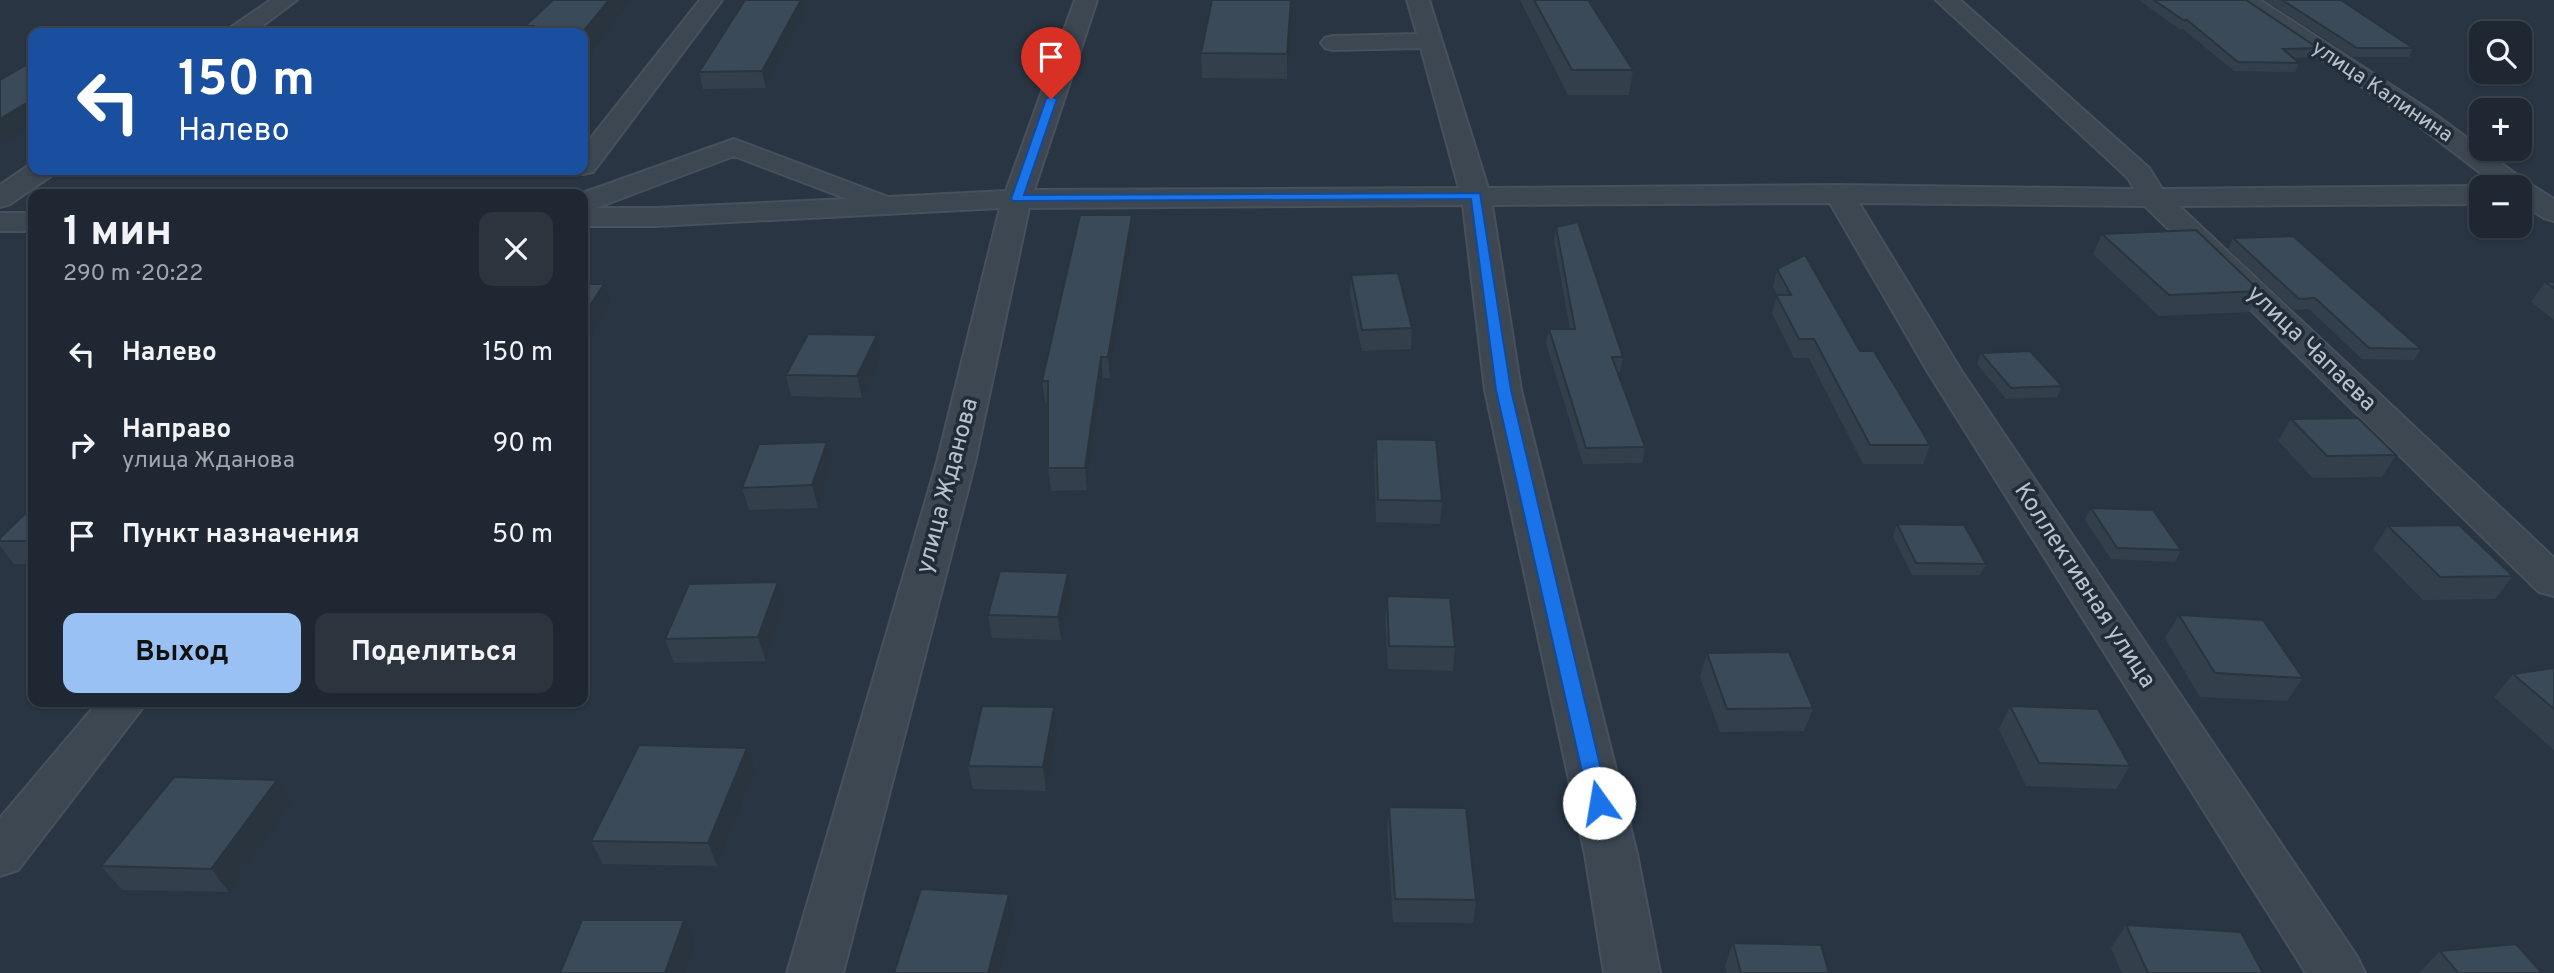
<!DOCTYPE html>
<html lang="ru">
<head>
<meta charset="utf-8">
<style>
  body { margin:0; font-family:Overpass,sans-serif; background:#2c343e; color:#f1f3f6; height:100vh; display:flex; flex-direction:column; font-size:26px; white-space:nowrap }
  * { box-sizing:border-box; margin:0 }
  p { font-size:23px; color:#a1a6ac }
  .icon { flex:none; width:38px; height:38px; fill:none; stroke:currentColor; stroke-width:2; stroke-linecap:round; stroke-linejoin:round }
  .map { position:relative; flex:1; overflow:hidden }
  .panel { position:absolute; left:28px; top:189px; width:560px; height:518px; display:flex; flex-direction:column; background:#1f2832; border-radius:14px; box-shadow:0 2px 5px #0004,0 0 0 2px #3c444d }
  .panel>* { flex:none }
  .hud { position:absolute; left:28px; top:28px; width:560px; height:147px; border-radius:14px; box-shadow:0 2px 5px #0004,0 0 0 2px #3c444d; background:#1a4fa0; color:#fff; overflow:hidden }
  .buttons { position:absolute; left:2469px; top:21px; display:grid; gap:14px }
  .buttons a { display:grid; place-items:center; width:63px; height:63px; border-radius:14px; background:#1f2832; box-shadow:0 2px 5px #0004,0 0 0 2px #3c444d; font-size:35px }
  .pin { position:absolute; display:grid; place-items:center; width:60px; height:60px; color:#fff; margin:-72px -30px; border-radius:50% 50% 50% 0; rotate:-45deg; box-shadow:0 0 7px #0007 }
  .pin .icon { rotate:45deg }
  .me { position:absolute; width:77px; margin:-38px; rotate:347deg; stroke-linejoin:round; filter:drop-shadow(0 0 5px #0008) }
  .turn { display:flex; align-items:center; gap:24px; height:147px; padding:0 35px; font-size:32px }
  .turn .icon { width:91px; height:91px; stroke-width:2.5 }
  .turn b { display:block; font-size:49px; line-height:60px }
  .round { display:grid; place-items:center; flex:none; width:74px; height:74px; border-radius:14px; background:#2c343e }
  .overview { display:flex; align-items:center; justify-content:space-between; height:119px; padding:0 35px }
  h1 { font-size:42px; font-weight:700; line-height:52px }
  .action { display:flex; gap:14px; margin-top:auto; padding:14px 35px }
  .action a { flex:1; height:80px; border-radius:14px; background:#99c1f3; color:#111; font-size:28px; font-weight:700; line-height:80px; text-align:center }
  .action a+a { background:#2c343e; color:#f1f3f6 }
  ul { padding:0; list-style:none }
  li { display:flex; align-items:center; gap:21px; height:91px; padding:0 35px }
  li div { flex:1 }
  li b { display:block; font-size:26px }
  li em { font-style:normal }
  .map>svg:first-child { display:block }
  .lines { fill:none; stroke-linecap:round; stroke-linejoin:round }
  .minor-casing { stroke:#47505c; stroke-width:4 }
  .minor { fill:#3d4752; fill-rule:evenodd }
  .wall { fill:#33404c }
  .shaded-wall { fill:#29343e }
  .building { fill:#3b4a58; stroke:#29343e; stroke-width:2 }
  .route { fill:#1a73e8; stroke:#114b97; stroke-width:2 }
  .labels { text-anchor:middle; dominant-baseline:central; stroke-width:7; stroke-linejoin:round; paint-order:stroke }
  .far-street-label { font-size:21px; fill:#bbc2cc; stroke:#222c38 }
  .street-label { font-size:24px; fill:#bbc2cc; stroke:#222c38 }
</style>
</head>
<body>
<div class="map">
<svg width="2554" height="973" viewBox="0 0 2554 973">
  <rect width="100%" height="100%" fill="#293543"/>
  <g class="lines">
    <defs>
      <path id="minor" d="M 271,0 L 297,0 L 253,33 L 227,33 L 230,28 Z
        M 700,0 L 722,0 L 593,172 L 583,174 L 573,172 L 572,170 L 583,170 L 583,148 Z
        M 1075,0 L 1097,0 L 1034,190 L 1459,188 L 1421,48 L 1333,50 L 1325,48 L 1321,43 L 1325,38 L 1333,36 L 1417,34 L 1407,0 L 1429,0 L 1488,188 L 1839,185 L 2134,189 L 2128,178 L 1936,0 L 1960,0 L 2149,168 L 2162,189 L 2482,186 L 2485,187 L 2482,187 L 2482,204 L 2179,206 L 2554,558 L 2554,596 L 2539,592 L 2145,206 L 1859,203 L 1962,372 L 2356,955 L 2365,973 L 2306,973 L 1928,372 L 1830,203 L 1492,205 L 1521,390 L 1637,854 L 1660,973 L 1604,973 L 1585,854 L 1485,390 L 1463,205 L 1029,208 L 975,462 L 843,973 L 787,973 L 937,462 L 1000,208 L 656,226 L 583,226 L 583,194 L 580,194 L 734,139 L 888,197 L 1006,191 ZM 734,156 L 847,199 L 656,208 L 596,208 Z
        M 2234,0 L 2260,0 L 2432,112 L 2528,183 L 2554,199 L 2554,221 L 2544,218 L 2520,203 L 2520,187 L 2499,187 L 2414,122 Z
        M 31,164 L 33,170 L 55,170 L 51,176 L 10,204 L 0,207 L 0,185 Z
        M 0,213 L 33,213 L 33,231 L 0,231 Z
        M 98,702 L 147,702 L 18,870 L 0,876 L 0,818 Z"/>
    </defs>
    <!-- minor casing -->
    <use href="#minor" class="minor-casing"/>
    <!-- minor -->
    <use href="#minor" class="minor"/>
  </g>
  <!-- wall -->
  <path class="wall" d="M 1212,0 L 1293,0 L 1287,79 L 1202,78 L 1201,53 Z
    M 1520,0 L 1588,0 L 1633,70 L 1629,95 L 1568,95 Z
    M 2139,0 L 2246,0 L 2318,48 L 2314,57 L 2293,58 L 2299,63 L 2295,72 L 2234,71 L 2183,29 L 2179,29 Z
    M 2265,0 L 2341,0 L 2413,48 L 2409,57 L 2353,57 Z
    M 804,2 L 806,12 L 766,88 L 703,89 L 699,72 Z
    M 97,170 L 166,170 L 163,172 L 99,173 Z
    M 1556,227 L 1623,357 L 1620,372 L 1617,372 L 1645,447 L 1642,463 L 1583,464 L 1546,343 L 1549,329 L 1570,329 L 1554,241 Z
    M 2102,234 L 2260,291 L 2249,312 L 2159,316 L 2093,254 Z
    M 1133,235 L 1110,378 L 1103,378 L 1087,490 L 1051,491 L 1048,468 L 1048,402 L 1045,402 L 1042,381 Z
    M 2233,238 L 2421,349 L 2414,360 L 2362,359 L 2309,309 L 2294,310 L 2228,249 Z
    M 1777,269 L 1860,351 L 1930,445 L 1923,464 L 1863,464 L 1809,358 L 1794,358 L 1772,313 L 1777,295 L 1773,287 Z
    M 1351,275 L 1412,328 L 1411,349 L 1362,351 L 1350,295 Z
    M 2545,282 L 2554,282 L 2554,320 L 2531,302 Z
    M 877,335 L 881,357 L 862,398 L 791,396 L 786,375 Z
    M 1981,353 L 2062,386 L 2057,397 L 2006,399 L 1977,364 Z
    M 2291,419 L 2396,455 L 2382,477 L 2313,478 L 2278,441 Z
    M 1376,439 L 1442,501 L 1440,524 L 1376,522 L 1374,461 Z
    M 832,464 L 818,508 L 749,510 L 742,488 Z
    M 33,506 L 33,564 L 14,564 L 0,546 L 0,538 Z
    M 2091,508 L 2181,550 L 2175,562 L 2111,559 L 2085,520 Z
    M 1897,524 L 1986,564 L 1980,575 L 1912,575 L 1893,536 Z
    M 2388,526 L 2513,576 L 2495,599 L 2423,600 L 2373,549 Z
    M 1071,596 L 1061,640 L 992,638 L 988,615 Z
    M 1387,596 L 1455,647 L 1453,671 L 1388,669 L 1385,620 Z
    M 785,605 L 766,661 L 674,663 L 665,639 Z
    M 2179,615 L 2303,678 L 2287,701 L 2200,697 L 2165,638 Z
    M 1707,653 L 1813,708 L 1804,731 L 1720,732 L 1700,677 Z
    M 2554,668 L 2554,750 L 2494,697 L 2513,674 Z
    M 2010,706 L 2130,766 L 2116,789 L 2026,786 L 1999,729 Z
    M 1054,707 L 1058,730 L 1046,791 L 973,789 L 968,766 Z
    M 747,748 L 756,771 L 717,866 L 603,864 L 591,841 Z
    M 277,780 L 293,803 L 229,892 L 122,890 L 101,866 Z
    M 1389,807 L 1476,900 L 1473,923 L 1393,922 L 1387,830 Z
    M 2126,925 L 2263,973 L 2122,973 L 2111,948 Z
    M 1733,943 L 1829,973 L 1727,973 L 1725,966 Z
    M 2440,951 L 2542,973 L 2419,973 Z"/>
  <!-- shaded-wall -->
  <path class="shaded-wall" d="M 609,0 L 631,0 L 583,62 L 583,33 L 582,33 Z
    M 795,0 L 806,0 L 804,2 L 806,12 L 766,88 L 762,71 Z
    M 1291,0 L 1293,0 L 1287,79 L 1287,54 Z
    M 33,99 L 33,124 L 0,145 L 0,119 Z
    M 1132,215 L 1133,235 L 1110,378 L 1108,357 Z
    M 604,284 L 611,304 L 583,349 L 583,316 Z
    M 877,335 L 881,357 L 862,398 L 857,376 Z
    M 1101,357 L 1103,378 L 1087,490 L 1085,468 Z
    M 827,442 L 832,464 L 818,508 L 812,485 Z
    M 1068,573 L 1071,596 L 1061,640 L 1058,617 Z
    M 778,582 L 785,605 L 766,661 L 758,637 Z
    M 1054,707 L 1058,730 L 1046,791 L 1043,767 Z
    M 747,748 L 756,771 L 717,866 L 708,843 Z
    M 277,780 L 293,803 L 229,892 L 211,869 Z
    M 1009,894 L 1013,917 L 999,973 L 988,973 Z
    M 684,920 L 695,943 L 684,973 L 665,973 Z"/>
  <!-- building -->
  <path class="building" d="M 553,0 L 609,0 L 582,33 L 525,33 L 533,26 L 525,26 Z
    M 745,0 L 801,0 L 762,71 L 699,72 Z
    M 1212,0 L 1291,0 L 1287,54 L 1201,53 Z
    M 1534,0 L 1588,0 L 1633,70 L 1572,70 Z
    M 2154,0 L 2246,0 L 2318,48 L 2283,49 L 2299,63 L 2238,62 L 2187,20 L 2183,20 Z
    M 2282,0 L 2341,0 L 2413,48 L 2357,48 Z
    M 33,61 L 33,99 L 0,119 L 0,80 Z
    M 1080,215 L 1132,215 L 1108,357 L 1101,357 L 1085,468 L 1048,468 L 1048,381 L 1042,381 Z
    M 1578,222 L 1623,357 L 1612,357 L 1645,447 L 1586,448 L 1549,329 L 1575,329 L 1556,227 Z
    M 2196,230 L 2260,291 L 2169,295 L 2102,234 Z
    M 2293,236 L 2421,349 L 2369,348 L 2315,298 L 2299,299 L 2233,238 Z
    M 1805,255 L 1860,351 L 1874,351 L 1930,445 L 1870,445 L 1814,339 L 1799,339 L 1776,295 L 1791,295 L 1777,269 Z
    M 1398,273 L 1412,328 L 1362,330 L 1351,275 Z
    M 2545,282 L 2554,282 L 2554,288 Z
    M 583,284 L 604,284 L 583,316 Z
    M 808,334 L 877,335 L 857,376 L 786,375 Z
    M 2030,351 L 2062,386 L 2011,388 L 1981,353 Z
    M 2358,418 L 2396,455 L 2327,456 L 2291,419 Z
    M 1376,439 L 1436,440 L 1442,501 L 1378,500 Z
    M 827,442 L 812,485 L 742,488 L 759,444 Z
    M 33,506 L 33,541 L 0,541 L 0,538 Z
    M 2091,508 L 2153,510 L 2181,550 L 2117,548 Z
    M 1897,524 L 1964,525 L 1986,564 L 1916,563 Z
    M 2459,525 L 2513,576 L 2440,577 L 2388,526 Z
    M 1000,571 L 1068,573 L 1058,617 L 988,615 Z
    M 778,582 L 758,637 L 665,639 L 689,584 Z
    M 1387,596 L 1450,598 L 1455,647 L 1389,646 Z
    M 2179,615 L 2263,620 L 2303,678 L 2215,673 Z
    M 1789,652 L 1813,708 L 1727,709 L 1707,653 Z
    M 2554,668 L 2554,709 L 2513,674 Z
    M 982,706 L 1054,707 L 1043,767 L 968,766 Z
    M 2010,706 L 2098,709 L 2130,766 L 2039,763 Z
    M 639,745 L 747,748 L 708,843 L 591,841 Z
    M 174,777 L 277,780 L 211,869 L 101,866 Z
    M 1389,807 L 1466,808 L 1476,900 L 1395,899 Z
    M 921,889 L 1009,894 L 988,973 L 894,973 Z
    M 582,920 L 684,920 L 665,973 L 560,973 Z
    M 2126,925 L 2241,932 L 2263,973 L 2148,973 Z
    M 1733,943 L 1821,945 L 1829,973 L 1741,973 Z
    M 2516,944 L 2542,973 L 2458,973 L 2440,951 Z"/>
  <!-- route -->
  <path class="route" d="M 1051,96 L 1057,99 L 1024,195 L 1480,193 L 1511,390 L 1609,803 L 1606,808 L 1599,811 L 1592,808 L 1589,803 L 1496,390 L 1471,199 L 1013,201 L 1011,199 L 1046,99 Z"/>
  <g class="labels">
    <!-- far-street labels -->
    <g class="far-street-label">
      <text transform="translate(2382 92) rotate(34)">улица Калинина</text>
    </g>
    <!-- street labels -->
    <g class="street-label">
      <text transform="translate(2311 349) rotate(44)">улица Чапаева</text>
      <text transform="translate(948 486) rotate(-75)">улица Жданова</text>
      <text transform="translate(2084 586) rotate(57)">Коллективная улица</text>
    </g>
  </g>
</svg>
<div class="buttons">
<a><svg class="icon" aria-label="search" viewBox="0 0 24 24"><circle cx="10" cy="10" r="6"/><path d="M15 15l6 6"/></svg></a>
<a>+</a>
<a>−</a>
</div>
<div class="pin" style="left:1051px;top:99px;background:#d93025"><svg class="icon" aria-label="arrive" viewBox="0 0 24 24"><path d="M6 21V4h12l-3 4 3 4H6"/></svg></div>
<svg class="me" style="left:1599px;top:803px" viewBox="-20 -20 40 40"><circle r="19" fill="#fff"/><path d="M0-13L10 11 0 6-10 11z" fill="#1a73e8"/></svg>
<div class="hud">
<div class="turn"><svg class="icon" aria-label="left" viewBox="0 0 24 24"><path d="M17 20v-9H6M10 6l-5 5 5 5"/></svg><div><b>150 m</b>Налево</div></div>
</div>
<section class="panel">
<div class="overview"><div><h1>1 мин</h1><p>290 m · 20:22</p></div><a class="round"><svg class="icon" aria-label="close" viewBox="0 0 24 24"><path d="M6 6l12 12M18 6L6 18"/></svg></a></div>
<ul>
<li><svg class="icon" aria-label="left" viewBox="0 0 24 24"><path d="M17 20v-9H6M10 6l-5 5 5 5"/></svg><div><b>Налево</b></div><em>150 m</em></li>
<li><svg class="icon" aria-label="right" viewBox="0 0 24 24"><path d="M7 20v-9h11M14 6l5 5-5 5"/></svg><div><b>Направо</b><p>улица Жданова</p></div><em>90 m</em></li>
<li><svg class="icon" aria-label="arrive" viewBox="0 0 24 24"><path d="M6 21V4h12l-3 4 3 4H6"/></svg><div><b>Пункт назначения</b></div><em>50 m</em></li>
</ul>
<div class="action"><a>Выход</a><a>Поделиться</a></div>
</section>
</div>
</body>
</html>
